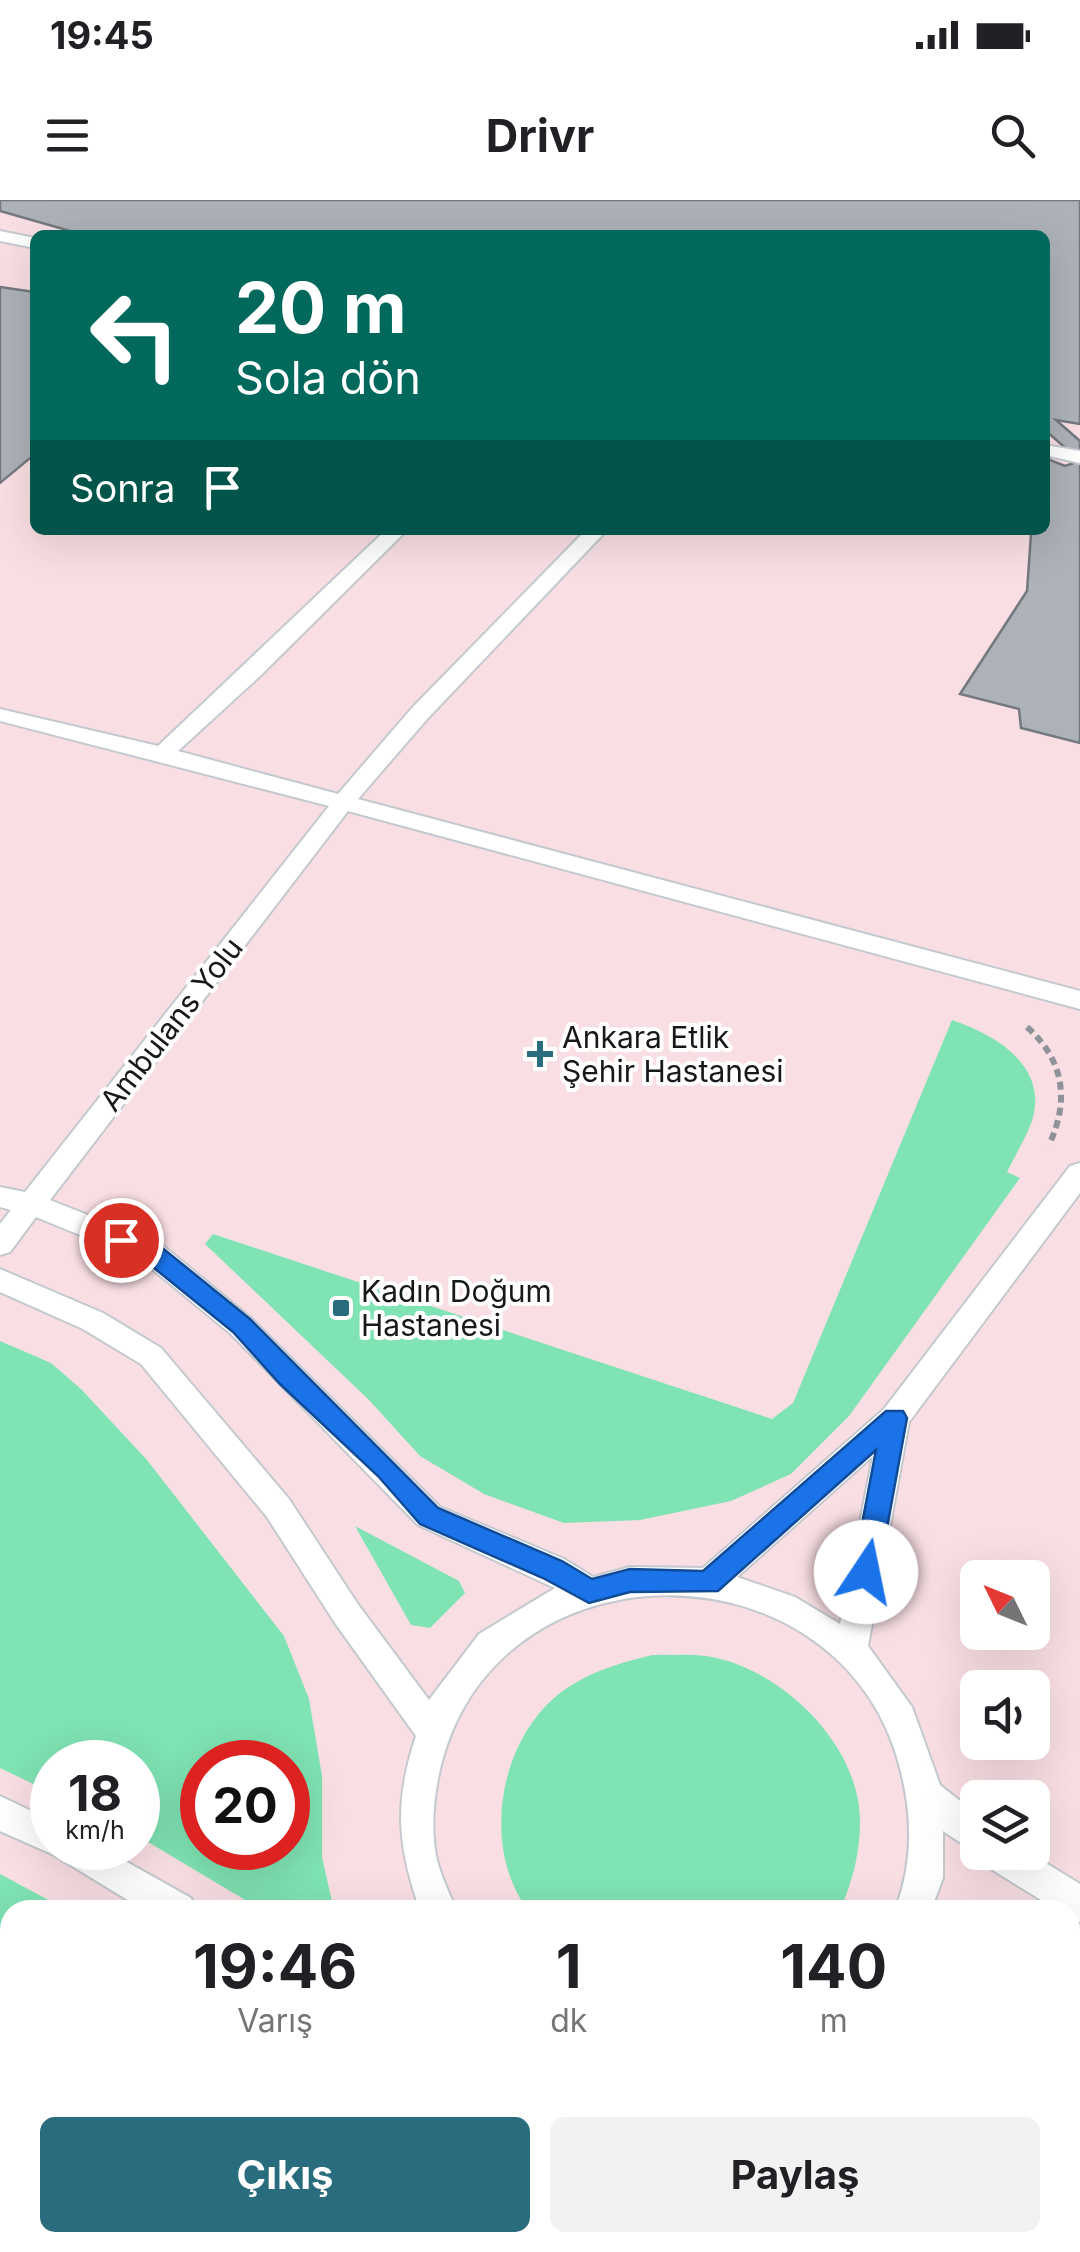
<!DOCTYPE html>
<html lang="tr">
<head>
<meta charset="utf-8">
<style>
  body { margin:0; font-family:Inter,sans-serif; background:#f2f2f2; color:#202124; height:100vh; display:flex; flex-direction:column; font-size:38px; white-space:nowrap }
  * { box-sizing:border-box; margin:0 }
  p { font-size:32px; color:#757577 }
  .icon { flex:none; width:55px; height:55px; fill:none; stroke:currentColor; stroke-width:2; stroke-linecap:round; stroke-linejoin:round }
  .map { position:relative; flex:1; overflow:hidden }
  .panel { position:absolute; left:0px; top:1700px; width:1080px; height:352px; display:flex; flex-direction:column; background:#fff; border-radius:30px 30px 0 0; box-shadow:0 10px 40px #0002 }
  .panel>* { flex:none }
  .banner { position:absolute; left:30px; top:30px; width:1020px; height:305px; border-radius:15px; box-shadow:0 10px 40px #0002; background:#00695c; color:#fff; overflow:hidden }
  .needle { width:65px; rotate:313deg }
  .buttons { position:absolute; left:960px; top:1360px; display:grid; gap:20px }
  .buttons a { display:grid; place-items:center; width:90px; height:90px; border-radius:15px; background:#fff; box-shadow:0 10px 40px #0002; font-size:50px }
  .speed { position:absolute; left:30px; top:1540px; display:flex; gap:20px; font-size:50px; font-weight:700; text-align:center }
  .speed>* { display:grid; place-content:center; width:130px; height:130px; border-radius:50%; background:#fff; box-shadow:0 10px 40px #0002; line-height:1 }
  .speed small { font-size:25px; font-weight:400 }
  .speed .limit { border:15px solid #d22; background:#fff; color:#111 }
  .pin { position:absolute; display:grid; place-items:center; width:85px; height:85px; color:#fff; margin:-42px; border:5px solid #fff; border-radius:50%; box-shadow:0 2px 10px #0007 }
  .me { position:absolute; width:110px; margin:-55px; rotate:11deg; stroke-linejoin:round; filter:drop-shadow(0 0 8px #0008) }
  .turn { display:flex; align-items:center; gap:35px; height:210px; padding:0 40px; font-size:45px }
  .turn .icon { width:130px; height:130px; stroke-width:2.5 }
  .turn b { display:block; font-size:70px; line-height:85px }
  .then { display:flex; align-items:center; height:95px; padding:0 40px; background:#0003; gap:20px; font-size:38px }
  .eta { display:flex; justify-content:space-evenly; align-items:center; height:170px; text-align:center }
  .eta b { font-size:60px; font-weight:700; line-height:70px }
  .primary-button { display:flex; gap:20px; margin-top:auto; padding:20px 40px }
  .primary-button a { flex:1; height:115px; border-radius:15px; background:#286c7d; color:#fff; font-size:40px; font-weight:700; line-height:115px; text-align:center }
  .primary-button a+a { background:#f2f2f2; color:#202124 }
  .status { display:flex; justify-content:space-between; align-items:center; height:70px; padding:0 50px; background:#fff; direction:ltr }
  .status svg { height:28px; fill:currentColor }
  header { display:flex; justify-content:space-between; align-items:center; height:130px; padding:0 40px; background:#fff; font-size:45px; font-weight:700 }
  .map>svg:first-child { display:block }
  .medical { fill:#f9dfe4; fill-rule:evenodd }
  .green { fill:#7fe3b3; fill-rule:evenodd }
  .building { fill:#adb1b8; stroke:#74787f; stroke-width:2.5 }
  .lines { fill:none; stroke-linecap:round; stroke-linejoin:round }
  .service-casing { stroke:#c4c9d0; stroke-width:4 }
  .path-far1 { stroke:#8f9399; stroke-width:6; stroke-dasharray:8 5; stroke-linecap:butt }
  .path { stroke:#8f9399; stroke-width:8; stroke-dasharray:10 6; stroke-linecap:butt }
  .service { fill:#fff; fill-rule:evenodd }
  .route { fill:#1a73e8; stroke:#114b97; stroke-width:2.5 }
  .poi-dot { fill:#286c7d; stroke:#fefefe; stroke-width:4 }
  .labels { text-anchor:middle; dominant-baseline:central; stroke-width:8; stroke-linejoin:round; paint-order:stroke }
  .street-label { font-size:30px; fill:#17181b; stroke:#fefefe }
  .poi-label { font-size:30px; fill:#17181b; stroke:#fefefe; text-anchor:start }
</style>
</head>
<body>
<div class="status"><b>19:45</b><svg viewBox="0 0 49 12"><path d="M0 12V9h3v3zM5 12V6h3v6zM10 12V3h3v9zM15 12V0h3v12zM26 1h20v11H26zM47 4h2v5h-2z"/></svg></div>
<header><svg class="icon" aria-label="menu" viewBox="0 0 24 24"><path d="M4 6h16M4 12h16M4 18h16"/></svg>Drivr<svg class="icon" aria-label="search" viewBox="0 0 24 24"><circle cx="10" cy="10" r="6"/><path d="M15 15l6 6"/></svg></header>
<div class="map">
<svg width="1080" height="2052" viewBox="0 0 1080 2052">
  <rect width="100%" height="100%" fill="#ecf1f9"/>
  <!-- medical -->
  <path class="medical" d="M 0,0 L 1080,0 L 1080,2052 L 0,2052 ZM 35,35 L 1045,35 L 1045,330 L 35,330 ZM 978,1378 L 1032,1378 L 1032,1432 L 978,1432 ZM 978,1488 L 1032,1488 L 1032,1542 L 978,1542 ZM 52,1562 L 138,1562 L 138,1648 L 52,1648 ZM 202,1562 L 288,1562 L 288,1648 L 202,1648 ZM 978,1598 L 1032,1598 L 1032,1652 L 978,1652 ZM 10,1710 L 1070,1710 L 1070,2042 L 10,2042 Z"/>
  <!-- green -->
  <path class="green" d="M 952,820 C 996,835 1049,866 1032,921 C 1026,938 1015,955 1007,972 L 1020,978 L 849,1216 L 791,1274 L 731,1301 L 640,1320 L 564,1323 L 484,1294 L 420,1256 L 369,1200 L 205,1044 L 213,1034 L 772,1219 L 793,1203 Z
    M 0,1141 L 51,1163 L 81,1189 L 147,1260 L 284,1436 L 309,1499 L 322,1576 L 322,1657 L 334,1710 L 262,1710 L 138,1636 L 138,1562 L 52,1562 L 52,1593 L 0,1568 ZM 288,1562 L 288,1648 L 202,1648 L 202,1562 Z
    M 355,1326 L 459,1381 L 465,1393 L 430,1428 L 411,1425 Z
    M 652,1455 C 670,1455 689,1454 706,1456 C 780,1467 859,1543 860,1620 C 860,1654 853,1680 840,1710 L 528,1710 C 482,1649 498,1547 554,1498 C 584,1473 616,1464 652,1455 Z
    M 0,1674 L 67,1710 L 10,1710 L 10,2042 L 397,2043 L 396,2052 L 0,2052 Z"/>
  <!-- building -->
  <path class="building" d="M 0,0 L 1080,0 L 1080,224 L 1056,220 L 1080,241 L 1080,261 L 1045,230 L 1045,35 L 84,35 L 0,11 Z
    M 0,87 L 35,92 L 35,254 L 0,283 Z
    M 1045,258 L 1065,266 L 1080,261 L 1080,543 L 1021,528 L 1019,509 L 960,494 L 1027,391 L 1031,334 L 1022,330 L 1045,330 Z"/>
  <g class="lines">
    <defs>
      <path id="service" d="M 0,31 L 35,38 L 35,48 L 0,41 Z
        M 1045,245 L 1080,251 L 1080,263 L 1045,255 Z
        M 386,330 L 407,330 L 260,476 L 178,551 L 338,594 L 412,508 L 586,330 L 607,330 L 428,518 L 358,599 L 1080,791 L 1080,809 L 348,611 L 50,1000 L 161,1044 L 251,1118 L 440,1307 L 564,1359 L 593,1377 L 630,1367 L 703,1368 L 884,1209 L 1070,966 L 1080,963 L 1080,993 L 909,1222 L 868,1446 L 912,1507 L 940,1585 L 978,1615 L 978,1652 L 1028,1652 L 1080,1684 L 1080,1722 L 1070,1717 L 1070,1710 L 1057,1710 L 983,1664 L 979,1655 L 943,1631 L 943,1678 L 931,1710 L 895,1710 C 916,1656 912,1602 894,1548 C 824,1346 514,1343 446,1548 C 435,1581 429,1626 437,1660 C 441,1677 450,1694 456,1710 L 420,1710 C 397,1645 394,1602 416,1536 L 335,1423 L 267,1317 L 141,1164 L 83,1129 L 0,1092 L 0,1069 L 103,1113 L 161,1148 L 289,1299 L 357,1403 L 429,1500 L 479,1434 L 555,1388 L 418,1325 L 231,1134 L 141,1060 L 36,1017 L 10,1052 L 0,1055 L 0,1024 L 11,1010 L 0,1007 L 0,987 L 25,992 L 329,606 L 0,521 L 0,509 L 158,546 ZM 873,1256 L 840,1424 L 795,1397 L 737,1377 Z
        M 0,1596 L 52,1621 L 52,1648 L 102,1648 L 191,1698 L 196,1710 L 144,1710 L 54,1655 L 0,1631 Z
        M 1070,1905 L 1080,1908 L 1080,1946 L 1070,1943 Z
        M 1070,1990 L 1080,1994 L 1080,2034 L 1070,2030 Z
        M 499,2042 L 540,2042 L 536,2052 L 495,2052 Z"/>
    </defs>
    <!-- service casing -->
    <use href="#service" class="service-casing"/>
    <!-- path-far1 -->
    <path class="path-far1" d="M 1027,827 C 1064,860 1070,900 1049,945"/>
    <!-- path -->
    <path class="path" d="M 0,1814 L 10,1821
      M 351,2042 L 365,2052"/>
    <!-- service -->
    <use href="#service" class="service"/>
  </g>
  <!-- route -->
  <path class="route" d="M 121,1031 L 160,1046 L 250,1119 L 438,1308 L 562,1361 L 592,1379 L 630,1369 L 703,1371 L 886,1211 L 903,1211 L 907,1218 L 879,1372 L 875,1380 L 866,1384 L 857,1380 L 853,1372 L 876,1250 L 718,1391 L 630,1392 L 589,1403 L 543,1378 L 420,1324 L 378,1276 L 280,1184 L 233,1132 L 143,1059 L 113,1046 L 113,1034 Z"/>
  <!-- markers -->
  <g class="poi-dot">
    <path d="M535 839h10v10h10v10h-10v10h-10v-10h-10v-10h10z"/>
    <rect x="331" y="1098" width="20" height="20" rx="5"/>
  </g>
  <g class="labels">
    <!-- street labels -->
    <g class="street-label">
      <text transform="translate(171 824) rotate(-52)">Ambulans Yolu</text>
    </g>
    <!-- poi labels -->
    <g class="poi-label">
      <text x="562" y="837">Ankara Etlik<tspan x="562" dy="34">Şehir Hastanesi</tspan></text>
      <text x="361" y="1091">Kadın Doğum<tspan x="361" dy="34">Hastanesi</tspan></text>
    </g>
  </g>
</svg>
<div class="buttons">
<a><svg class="needle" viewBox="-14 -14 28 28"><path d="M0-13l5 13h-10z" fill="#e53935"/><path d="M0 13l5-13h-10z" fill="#757577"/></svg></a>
<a><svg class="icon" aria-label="sound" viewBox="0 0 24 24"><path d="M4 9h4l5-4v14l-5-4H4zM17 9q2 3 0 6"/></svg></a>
<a><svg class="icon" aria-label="layers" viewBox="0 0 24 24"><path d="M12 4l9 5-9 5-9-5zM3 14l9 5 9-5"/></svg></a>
</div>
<div class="speed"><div>18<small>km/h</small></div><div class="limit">20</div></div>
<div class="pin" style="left:121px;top:1040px;background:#d93025"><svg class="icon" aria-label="arrive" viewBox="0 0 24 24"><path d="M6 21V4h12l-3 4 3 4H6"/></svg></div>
<svg class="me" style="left:866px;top:1372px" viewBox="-20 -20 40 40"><circle r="19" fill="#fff"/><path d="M0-13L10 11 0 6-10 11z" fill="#1a73e8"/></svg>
<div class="banner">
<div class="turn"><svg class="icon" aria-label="left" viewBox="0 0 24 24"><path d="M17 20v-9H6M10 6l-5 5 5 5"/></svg><div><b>20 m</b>Sola dön</div></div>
<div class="then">Sonra<svg class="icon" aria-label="arrive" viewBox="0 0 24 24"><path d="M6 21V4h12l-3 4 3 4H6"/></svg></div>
</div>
<section class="panel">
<div class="eta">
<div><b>19:46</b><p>Varış</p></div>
<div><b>1</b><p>dk</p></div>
<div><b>140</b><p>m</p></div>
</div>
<div class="primary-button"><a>Çıkış</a><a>Paylaş</a></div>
</section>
</div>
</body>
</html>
